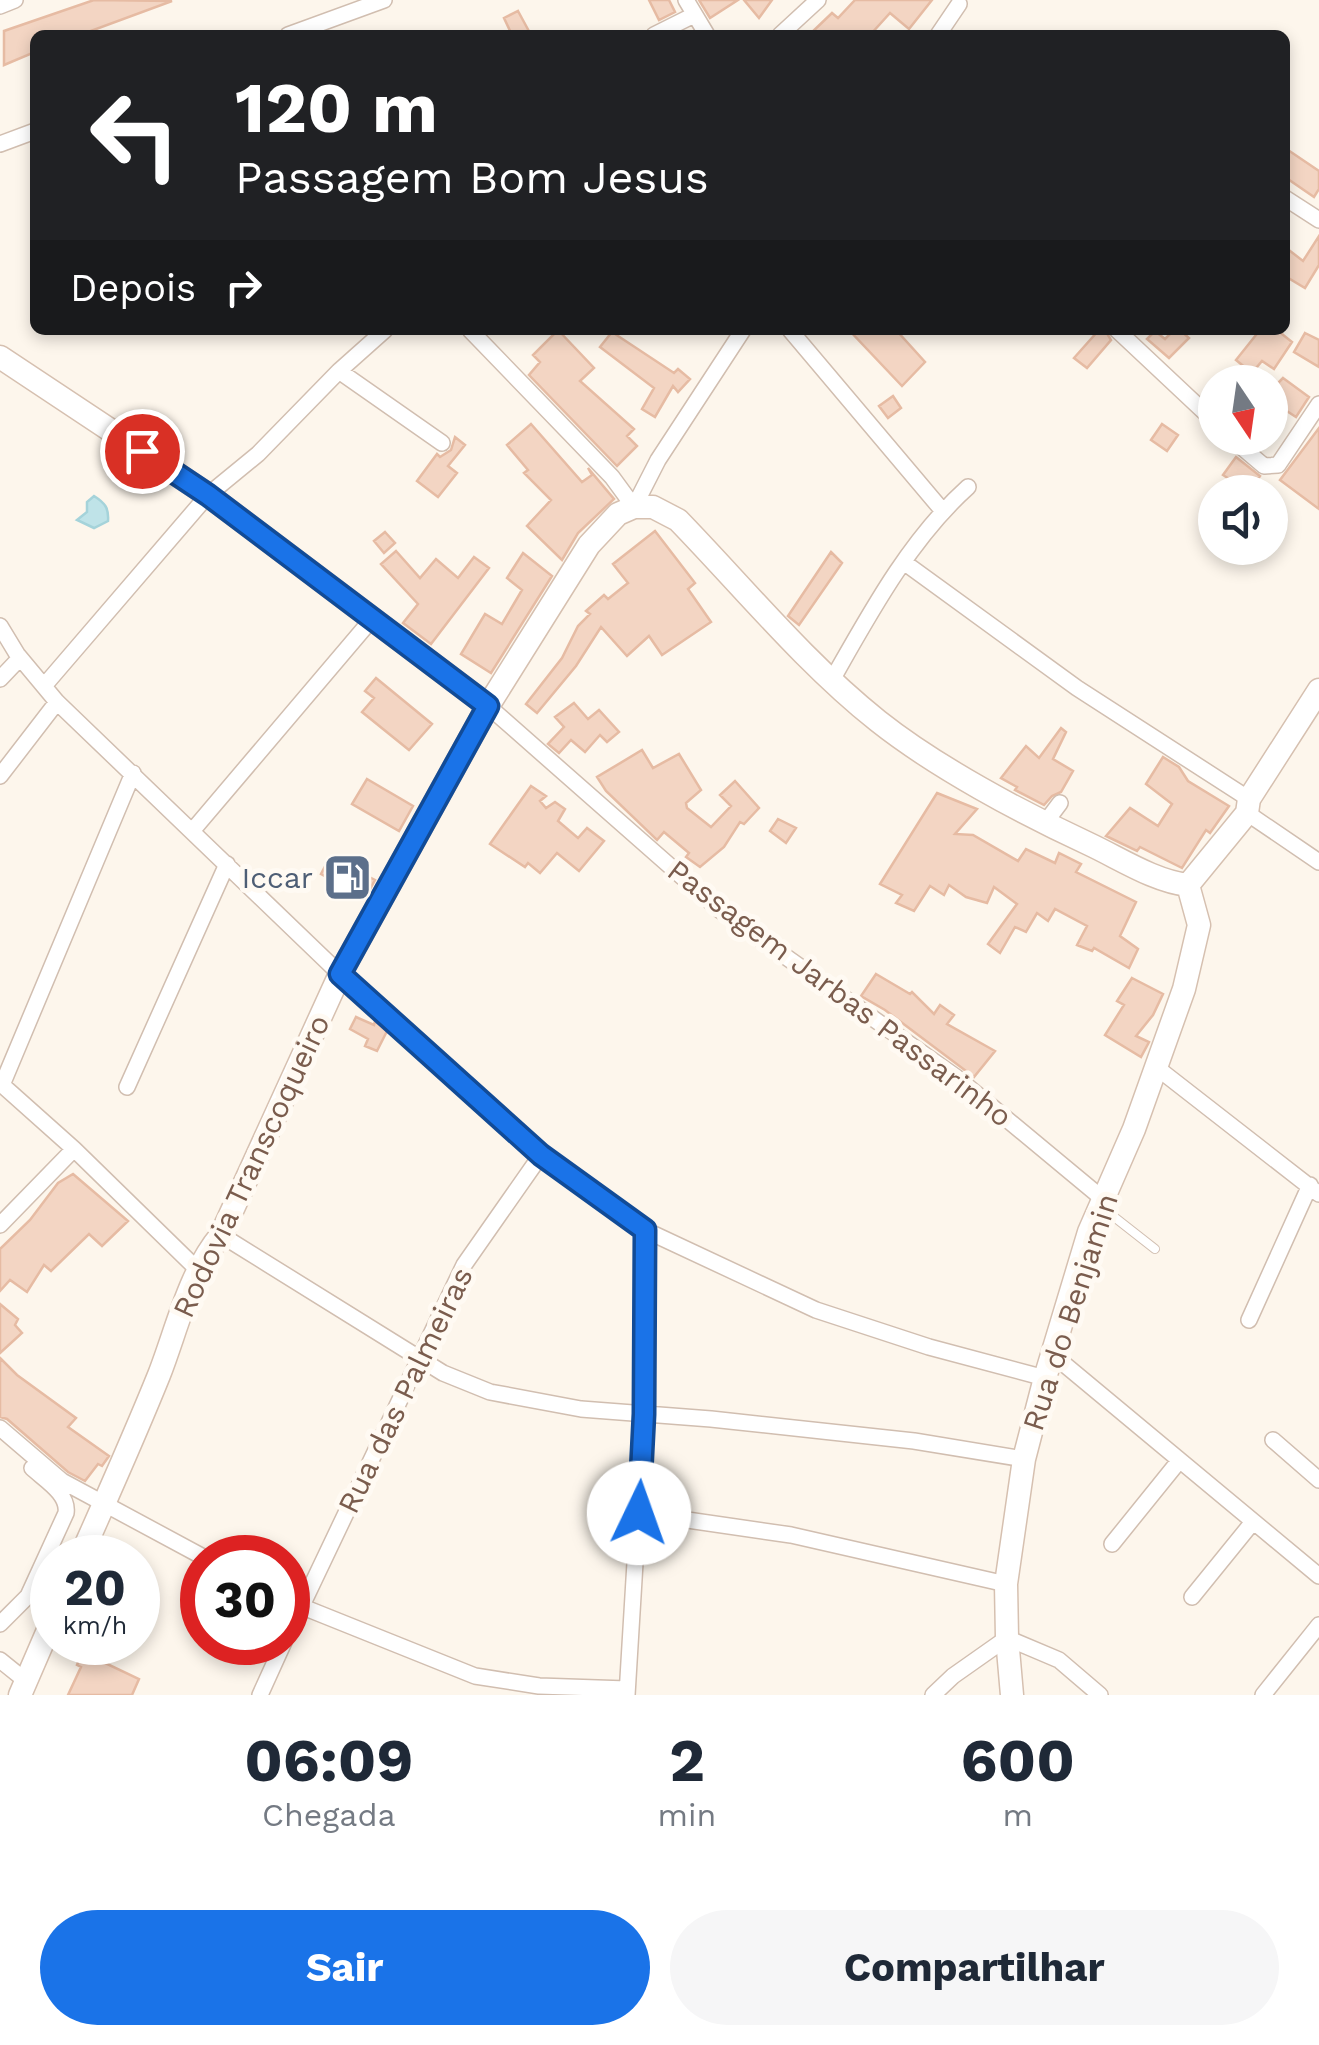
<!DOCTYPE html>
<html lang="pt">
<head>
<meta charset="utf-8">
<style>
  body { margin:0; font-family:"Work Sans",sans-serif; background:#f6f6f7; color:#1f2937; height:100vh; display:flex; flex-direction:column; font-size:38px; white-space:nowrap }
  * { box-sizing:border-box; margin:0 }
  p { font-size:32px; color:#747a83 }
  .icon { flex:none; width:55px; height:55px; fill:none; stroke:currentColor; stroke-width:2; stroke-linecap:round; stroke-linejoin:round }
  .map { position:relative; height:1695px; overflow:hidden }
  .drawer { display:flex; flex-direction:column; background:#fff; flex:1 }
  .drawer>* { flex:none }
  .guide { position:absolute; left:30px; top:30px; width:1260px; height:305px; border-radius:15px; box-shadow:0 5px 15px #0003; background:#202124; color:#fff; overflow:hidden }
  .needle { width:65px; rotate:167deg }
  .buttons { position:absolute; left:1198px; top:365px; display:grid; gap:20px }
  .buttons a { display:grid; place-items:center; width:90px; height:90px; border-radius:50%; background:#fff; box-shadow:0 5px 15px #0003; font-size:50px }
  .speed { position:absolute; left:30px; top:1535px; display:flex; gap:20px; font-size:50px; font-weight:700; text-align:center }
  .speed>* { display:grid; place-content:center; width:130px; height:130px; border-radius:50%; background:#fff; box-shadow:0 5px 15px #0003; line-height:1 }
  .speed small { font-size:25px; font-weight:400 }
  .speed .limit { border:15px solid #d22; background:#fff; color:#111 }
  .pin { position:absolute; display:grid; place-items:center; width:85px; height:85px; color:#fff; margin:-42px; border:5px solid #fff; border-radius:50%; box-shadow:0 2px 10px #0007 }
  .me { position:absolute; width:110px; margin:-55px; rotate:3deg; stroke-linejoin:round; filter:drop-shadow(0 0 8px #0008) }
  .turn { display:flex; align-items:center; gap:35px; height:210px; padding:0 40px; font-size:45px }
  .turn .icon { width:130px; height:130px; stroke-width:2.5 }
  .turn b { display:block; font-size:70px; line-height:85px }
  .then { display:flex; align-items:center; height:95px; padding:0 40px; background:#0003; gap:20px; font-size:38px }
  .eta { display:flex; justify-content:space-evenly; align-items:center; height:170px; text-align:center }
  .eta b { font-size:60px; font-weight:700; line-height:70px }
  .button { display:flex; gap:20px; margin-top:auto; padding:20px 40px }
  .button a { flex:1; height:115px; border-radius:60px; background:#1a73e8; color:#fff; font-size:40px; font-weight:700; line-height:115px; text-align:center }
  .button a+a { background:#f6f6f7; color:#1f2937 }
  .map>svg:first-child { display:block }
  .water { fill:#bfe3e8; stroke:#a5d3da; stroke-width:2.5 }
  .building { fill:#f3d5c3; stroke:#e6bba3; stroke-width:2.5 }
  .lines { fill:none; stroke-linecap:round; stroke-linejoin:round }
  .lane-casing { stroke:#d1beb0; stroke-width:10 }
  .street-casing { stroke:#d1beb0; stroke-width:18 }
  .secondary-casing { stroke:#d6c0b0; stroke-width:25 }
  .lane { stroke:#fff; stroke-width:8 }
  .street { stroke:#fff; stroke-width:15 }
  .secondary { stroke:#fff; stroke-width:22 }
  .route-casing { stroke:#114b97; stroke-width:25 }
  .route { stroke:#1a73e8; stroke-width:18 }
  .labels { text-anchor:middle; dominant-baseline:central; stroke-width:10; stroke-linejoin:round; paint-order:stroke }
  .service-label { font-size:30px; fill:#4e5e75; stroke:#fffaf3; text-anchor:end }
  .street-label { font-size:30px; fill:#7a5c4d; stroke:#fffaf3 }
</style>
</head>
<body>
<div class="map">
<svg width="1319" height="1695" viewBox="0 0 1319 1695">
  <rect width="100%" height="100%" fill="#fdf6ec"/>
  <!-- water -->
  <path class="water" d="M 94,496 C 105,503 109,508 108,521 L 94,528 L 77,520 L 87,512 L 87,502 Z"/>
  <!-- building -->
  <path class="building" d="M 94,0 L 172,1 L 80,35 L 35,35 L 35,52 L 4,65 L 4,31 Z
    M 649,0 L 669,0 L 675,12 L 659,20 Z
    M 699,0 L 738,0 L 710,18 Z
    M 744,0 L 772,0 L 759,18 Z
    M 855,0 L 932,0 L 909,29 L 890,13 L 870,35 L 809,35 L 832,13 L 838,18 Z
    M 518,11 L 531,35 L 512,35 L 504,18 Z
    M 1285,148 L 1319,171 L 1319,189 L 1314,197 L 1285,177 Z
    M 1319,236 L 1319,265 L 1305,288 L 1285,276 L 1285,247 L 1303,261 Z
    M 558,330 L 594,368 L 580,381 L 634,429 L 627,436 L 637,446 L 617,466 L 529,375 L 540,362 L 533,355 Z
    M 849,330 L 896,330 L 925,362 L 902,386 Z
    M 1099,330 L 1105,330 L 1111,340 L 1087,368 L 1074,358 Z
    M 1174,330 L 1180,330 L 1189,338 L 1169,358 L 1147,339 L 1155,331 L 1165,339 Z
    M 1260,330 L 1277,330 L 1292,342 L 1274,369 L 1262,361 L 1252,373 L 1236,360 Z
    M 612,332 L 674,373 L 678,369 L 690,379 L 678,392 L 673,386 L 655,417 L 642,409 L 654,388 L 600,347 Z
    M 1305,333 L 1319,340 L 1319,367 L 1294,352 Z
    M 1283,378 L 1309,397 L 1296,417 L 1270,400 L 1270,391 Z
    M 893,396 L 901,408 L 888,418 L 879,406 Z
    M 531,424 L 582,482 L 592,475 L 588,468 L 614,499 L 578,533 L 562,560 L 527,526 L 551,500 L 524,473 L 528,470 L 507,445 Z
    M 1162,424 L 1178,435 L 1167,451 L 1151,440 Z
    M 1319,428 L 1319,509 L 1280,480 Z
    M 455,437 L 465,445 L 448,466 L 457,473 L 438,497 L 417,481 L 437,454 L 440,457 L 451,450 Z
    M 1236,457 L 1260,476 L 1249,492 L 1223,475 Z
    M 655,531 L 695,583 L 688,589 L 711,622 L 662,655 L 649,636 L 627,656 L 601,627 L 576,666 L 537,713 L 526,704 L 562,658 L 578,626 L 590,614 L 586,611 L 604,595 L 608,599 L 628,583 L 613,564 Z
    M 385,532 L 395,543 L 384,553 L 374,541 Z
    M 396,551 L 420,578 L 436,559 L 458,578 L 474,557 L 489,568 L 431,644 L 403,623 L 418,604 L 381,564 Z
    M 831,552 L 842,563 L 799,625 L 788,616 Z
    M 523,553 L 552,576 L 491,673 L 461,654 L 485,614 L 502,624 L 522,590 L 507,578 Z
    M 376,678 L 432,724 L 409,750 L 362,712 L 374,698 L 365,691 Z
    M 574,703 L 588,719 L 599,710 L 619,732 L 607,742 L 600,735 L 585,752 L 571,740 L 559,753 L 548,744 L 564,727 L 555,717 Z
    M 1061,728 L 1066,732 L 1053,759 L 1073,771 L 1061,792 L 1052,796 L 1044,805 L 1015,790 L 1017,787 L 1001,778 L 1026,746 L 1039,758 Z
    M 642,750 L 653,768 L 679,754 L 701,790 L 686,803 L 687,808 L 711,827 L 731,806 L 720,795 L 735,781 L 759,808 L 744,824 L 740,822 L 724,847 L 700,867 L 686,857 L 689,853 L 664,832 L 657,840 L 606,791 L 597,777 Z
    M 1163,757 L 1179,767 L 1188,781 L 1229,806 L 1210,833 L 1206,830 L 1182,868 L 1140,847 L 1137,851 L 1106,836 L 1130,808 L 1158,826 L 1172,804 L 1146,784 Z
    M 367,779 L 413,806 L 399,831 L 352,804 Z
    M 531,786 L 546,796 L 540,801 L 546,808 L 555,802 L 565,809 L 558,821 L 578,838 L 587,828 L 604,841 L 579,871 L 557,853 L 540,873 L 528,863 L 525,867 L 490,844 Z
    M 937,793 L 977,809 L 955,834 L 973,835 L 1018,861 L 1026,849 L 1055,863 L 1059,853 L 1081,864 L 1076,872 L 1136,902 L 1120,936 L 1138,949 L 1129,968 L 1094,948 L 1092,951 L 1077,945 L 1087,926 L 1055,909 L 1048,921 L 1037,913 L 1026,932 L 1015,927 L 1000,953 L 988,944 L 1017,904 L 994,887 L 987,903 L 966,897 L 949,885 L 944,895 L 930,886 L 914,911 L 896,903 L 902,895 L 880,884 Z
    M 778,819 L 796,828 L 786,843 L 770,831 Z
    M 330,857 L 375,880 L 365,898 L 321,874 Z
    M 876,974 L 910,994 L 912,992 L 934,1014 L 940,1005 L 954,1015 L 947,1024 L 995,1051 L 974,1077 L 885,1010 L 861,996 Z
    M 1132,978 L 1163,994 L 1153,1015 L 1136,1036 L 1149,1042 L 1141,1057 L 1105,1035 L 1124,1005 L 1117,1001 Z
    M 356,1017 L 374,1025 L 375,1021 L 387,1031 L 377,1051 L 365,1046 L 368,1039 L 350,1029 Z
    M 73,1174 L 128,1221 L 102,1246 L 89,1234 L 51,1271 L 44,1265 L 27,1292 L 10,1280 L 0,1291 L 0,1249 L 30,1220 L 58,1183 Z
    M 0,1304 L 18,1319 L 15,1325 L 22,1333 L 0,1353 Z
    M 0,1358 L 17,1375 L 76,1418 L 68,1427 L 109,1456 L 102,1466 L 98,1464 L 85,1481 L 68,1472 L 7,1419 L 0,1417 Z
    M 82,1652 L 139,1679 L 132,1695 L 68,1695 L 81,1667 L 77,1665 Z"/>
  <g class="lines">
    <defs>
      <path id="lane" d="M 1104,1209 L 1155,1249"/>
      <path id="street" d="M 686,0 L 707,35
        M 0,6 L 15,0
        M 288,35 L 384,0
        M 654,35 L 694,15
        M 780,35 L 818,0
        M 938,35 L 959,4
        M 0,144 L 35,131
        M 1285,198 L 1319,220
        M 470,330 L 612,477 L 634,507
        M 790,330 L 942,510
        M 1117,330 L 1215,422
        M 339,371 L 442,443
        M 1231,438 L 1264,466 L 1278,465 L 1319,404
        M 634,507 L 658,460 L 743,330
        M 905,563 L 1077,688 L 1249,799
        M 0,626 L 17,654 L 57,702 L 340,974 L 541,1155 L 645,1230 L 816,1310 L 929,1347 L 1045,1378
        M 0,679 L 20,658
        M 832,680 C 870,613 910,539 968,487
        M 44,686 L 208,495 L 258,454 L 339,371 L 385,330
        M 488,706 L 721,911 L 956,1077 L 1103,1199
        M 0,776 L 57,702
        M 1247,813 L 1319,862
        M 1045,823 L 1060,803
        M 193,830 L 372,619
        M 1156,1067 L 1319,1194
        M 0,1083 L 74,1149 L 200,1272
        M 2,1085 L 133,773
        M 127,1087 L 227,864
        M 0,1225 L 74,1149
        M 221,1235 L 443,1373 L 490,1392 L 581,1409 L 711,1419 L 914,1441 L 1024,1459
        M 1249,1320 L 1310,1185
        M 1052,1354 L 1319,1576
        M 0,1428 L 62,1481 L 205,1558
        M 1273,1440 L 1319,1480
        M 639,1513 L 791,1535 L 1006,1584
        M 1112,1544 L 1179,1461
        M 1192,1597 L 1252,1523
        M 288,1601 L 475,1676 L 539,1686 L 627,1689
        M 0,1624 L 28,1596 L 66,1513 C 69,1494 45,1480 32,1468
        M 288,1635 L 464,1265 L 541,1155
        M 0,1660 L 26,1681
        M 260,1695 L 284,1642
        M 627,1695 L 644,1414 L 645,1230
        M 933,1695 L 953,1676 L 1007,1638 L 1059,1660 L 1100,1695
        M 1263,1695 L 1319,1625"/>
      <path id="secondary" d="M 0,357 L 208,495 L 488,706
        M 1188,885 L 1247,813 L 1249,799 L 1319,690
        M 80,1558 C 107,1497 134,1437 159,1375 C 177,1329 189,1273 221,1235 L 340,974 L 488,706 L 589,545 L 618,514 L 634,507 L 653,507 L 678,520 C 743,587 805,663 878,721 C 936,767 1022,813 1089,844 C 1121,859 1154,881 1188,885
        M 20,1695 L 52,1621
        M 1012,1695 L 1007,1638 L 1006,1584 L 1024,1459 L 1045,1378 L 1089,1232 L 1134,1129 L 1184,989 L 1199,925 L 1188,885"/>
    </defs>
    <!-- lane casing -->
    <use href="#lane" class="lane-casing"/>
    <!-- street casing -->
    <use href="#street" class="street-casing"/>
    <!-- secondary casing -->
    <use href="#secondary" class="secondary-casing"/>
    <!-- lane -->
    <use href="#lane" class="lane"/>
    <!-- street -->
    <use href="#street" class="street"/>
    <!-- secondary -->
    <use href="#secondary" class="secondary"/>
  </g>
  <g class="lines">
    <defs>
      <path id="route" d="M 142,451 L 208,495 L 488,706 L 340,974 L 541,1155 L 645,1230 L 644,1414 L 639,1513"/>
    </defs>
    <!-- route casing -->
    <use href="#route" class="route-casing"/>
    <!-- route -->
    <use href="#route" class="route"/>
  </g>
  <!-- icons -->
  <defs>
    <symbol id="fuel-square" viewBox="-11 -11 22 22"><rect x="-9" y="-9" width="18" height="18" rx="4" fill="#5c6f8a" stroke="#fffaf3"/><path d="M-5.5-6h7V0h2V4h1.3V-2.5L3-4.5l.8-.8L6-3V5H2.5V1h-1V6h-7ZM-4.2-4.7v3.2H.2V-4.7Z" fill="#fff"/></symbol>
  </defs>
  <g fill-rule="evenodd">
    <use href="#fuel-square" x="320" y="850" width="55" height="55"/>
  </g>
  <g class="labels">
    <!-- service labels -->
    <g class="service-label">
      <text x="313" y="877">Iccar</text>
    </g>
    <!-- street labels -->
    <g class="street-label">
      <text transform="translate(840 993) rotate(37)">Passagem Jarbas Passarinho</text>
      <text transform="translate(251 1166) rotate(-65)">Rodovia Transcoqueiro</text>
      <text transform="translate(1070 1312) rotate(-72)">Rua do Benjamin</text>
      <text transform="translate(405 1390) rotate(-64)">Rua das Palmeiras</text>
    </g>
  </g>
</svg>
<div class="buttons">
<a><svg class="needle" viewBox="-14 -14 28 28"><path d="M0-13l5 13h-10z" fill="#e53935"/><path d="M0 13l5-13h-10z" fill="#747a83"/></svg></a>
<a><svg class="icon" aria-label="sound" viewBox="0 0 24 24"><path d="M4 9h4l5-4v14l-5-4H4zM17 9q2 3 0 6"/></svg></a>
</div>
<div class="speed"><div>20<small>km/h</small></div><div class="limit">30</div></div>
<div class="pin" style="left:142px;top:451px;background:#d93025"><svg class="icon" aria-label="arrive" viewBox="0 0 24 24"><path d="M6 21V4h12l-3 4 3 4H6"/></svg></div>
<svg class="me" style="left:639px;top:1513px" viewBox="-20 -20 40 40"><circle r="19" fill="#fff"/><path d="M0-13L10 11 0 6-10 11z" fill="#1a73e8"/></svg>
<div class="guide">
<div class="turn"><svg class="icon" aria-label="left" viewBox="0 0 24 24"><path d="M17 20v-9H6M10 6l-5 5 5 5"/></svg><div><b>120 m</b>Passagem Bom Jesus</div></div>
<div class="then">Depois<svg class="icon" aria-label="right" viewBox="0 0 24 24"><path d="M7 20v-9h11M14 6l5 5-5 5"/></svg></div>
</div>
</div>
<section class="drawer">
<div class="eta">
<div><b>06:09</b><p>Chegada</p></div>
<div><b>2</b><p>min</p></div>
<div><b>600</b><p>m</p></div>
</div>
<div class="button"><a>Sair</a><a>Compartilhar</a></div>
</section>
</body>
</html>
